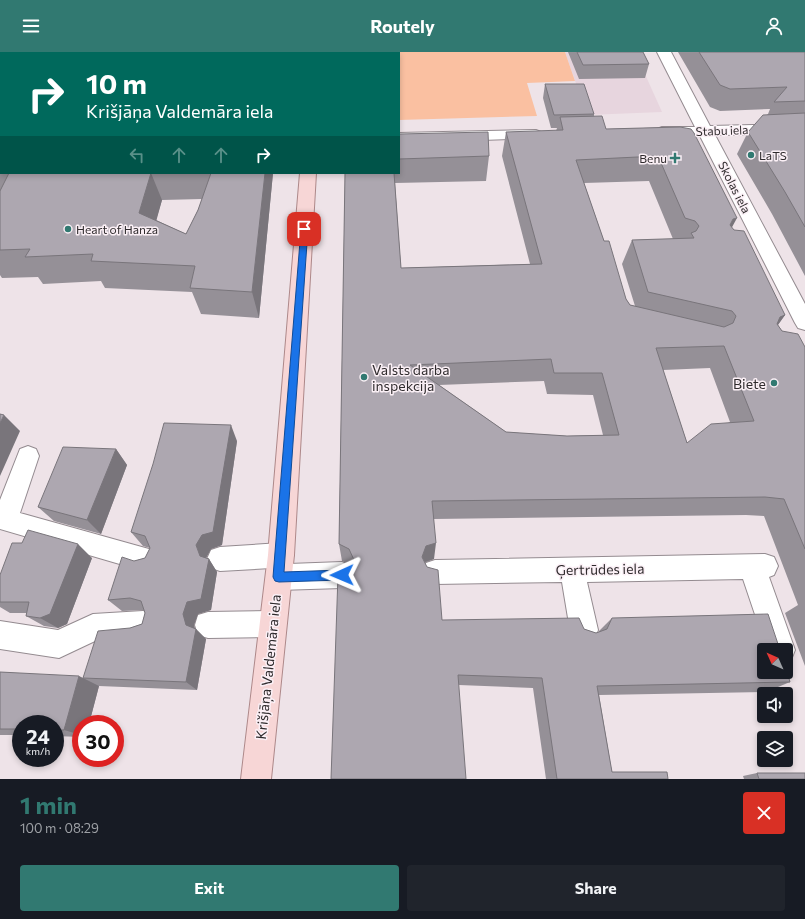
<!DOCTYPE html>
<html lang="en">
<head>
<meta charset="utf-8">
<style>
  body { margin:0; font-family:Commissioner,sans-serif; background:#20242c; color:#f1f3f6; height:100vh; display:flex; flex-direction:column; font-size:15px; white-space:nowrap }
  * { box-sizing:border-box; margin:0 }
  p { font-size:13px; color:#9ea1a6 }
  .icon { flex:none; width:22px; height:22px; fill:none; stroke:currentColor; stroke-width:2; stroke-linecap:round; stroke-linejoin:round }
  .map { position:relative; height:727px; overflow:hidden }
  .drawer { display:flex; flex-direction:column; background:#171b24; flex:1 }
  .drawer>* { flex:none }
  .guide { position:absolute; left:0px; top:0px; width:400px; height:122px; box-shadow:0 2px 6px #0003; background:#00695c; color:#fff; overflow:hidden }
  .needle { width:26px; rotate:315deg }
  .fabs { position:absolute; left:757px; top:591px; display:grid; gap:8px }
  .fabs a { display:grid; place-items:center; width:36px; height:36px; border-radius:4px; background:#171b24; box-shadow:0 2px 6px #0003; font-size:20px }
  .speed { position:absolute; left:12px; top:663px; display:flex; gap:8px; font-size:20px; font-weight:700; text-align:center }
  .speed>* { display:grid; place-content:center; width:52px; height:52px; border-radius:50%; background:#171b24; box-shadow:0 2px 6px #0003; line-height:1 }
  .speed small { font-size:10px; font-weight:400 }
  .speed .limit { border:6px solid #d22; background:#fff; color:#111 }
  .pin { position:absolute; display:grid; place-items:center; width:34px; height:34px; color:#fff; margin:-17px; border-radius:8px; box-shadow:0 2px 6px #0006 }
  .me { position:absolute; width:44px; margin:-22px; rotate:269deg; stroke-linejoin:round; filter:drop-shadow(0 0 3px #0008) }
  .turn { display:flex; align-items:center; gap:14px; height:84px; padding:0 20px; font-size:18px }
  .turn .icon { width:52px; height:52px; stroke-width:2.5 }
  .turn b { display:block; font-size:28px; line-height:34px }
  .lanes { display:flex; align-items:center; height:38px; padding:0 20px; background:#0003; justify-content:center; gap:20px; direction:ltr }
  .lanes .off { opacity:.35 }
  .round { display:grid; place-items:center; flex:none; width:42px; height:42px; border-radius:4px; background:#20242c }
  .overview { display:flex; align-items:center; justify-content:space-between; height:68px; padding:0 20px }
  h1 { font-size:24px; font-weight:700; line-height:30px; color:#317971 }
  .action { display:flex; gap:8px; margin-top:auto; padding:8px 20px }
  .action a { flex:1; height:46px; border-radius:4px; background:#317971; color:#fff; font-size:16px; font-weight:700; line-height:46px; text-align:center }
  .action a+a { background:#20242c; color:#f1f3f6 }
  header { display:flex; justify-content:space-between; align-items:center; height:52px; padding:0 20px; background:#317971; color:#fff; font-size:18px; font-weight:700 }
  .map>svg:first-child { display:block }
  .built { fill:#e7d5de }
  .green { fill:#fac0a1 }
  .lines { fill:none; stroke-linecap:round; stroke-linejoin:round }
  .minor-casing { stroke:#948b90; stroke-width:2 }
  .major-casing { stroke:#ad8889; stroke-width:2 }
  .minor { fill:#fff; fill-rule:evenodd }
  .major { fill:#f7d6d6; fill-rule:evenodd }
  .wall { fill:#959097; fill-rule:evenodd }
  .shaded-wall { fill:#79757b }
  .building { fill:#ada7b0; stroke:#79757b; fill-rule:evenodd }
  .route { fill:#1a73e8; stroke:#114b97 }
  .poi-dot { fill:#317971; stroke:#fbf0f6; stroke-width:1.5 }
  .labels { text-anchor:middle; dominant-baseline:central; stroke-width:3; stroke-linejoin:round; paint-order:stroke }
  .far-street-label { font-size:12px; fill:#2f2b2d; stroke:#fbf0f6 }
  .far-poi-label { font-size:12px; fill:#2f2b2d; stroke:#fbf0f6; text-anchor:start }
  .poi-label { font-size:14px; fill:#2f2b2d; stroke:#fbf0f6; text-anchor:start }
  .street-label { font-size:14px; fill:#2f2b2d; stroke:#fbf0f6 }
</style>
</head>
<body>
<header><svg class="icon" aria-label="menu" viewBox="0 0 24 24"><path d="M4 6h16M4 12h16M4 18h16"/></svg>Routely<svg class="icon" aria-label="person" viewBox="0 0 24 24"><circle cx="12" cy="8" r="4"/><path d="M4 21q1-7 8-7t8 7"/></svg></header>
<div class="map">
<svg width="805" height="727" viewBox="0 0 805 727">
  <rect width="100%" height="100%" fill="#eee3e8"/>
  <!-- built -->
  <path class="built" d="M 565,0 L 635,0 L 662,60 L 587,63 Z"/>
  <!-- green -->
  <path class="green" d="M 350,0 L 565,0 L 575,29 L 527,31 L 537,64 L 399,68 L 399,1 Z"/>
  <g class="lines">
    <defs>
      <path id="minor" d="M 657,0 L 671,0 L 710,74 L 805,72 L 805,82 L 715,83 L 805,252 L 805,278 L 798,276 L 795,271 L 700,84 L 662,85 L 657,83 L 654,80 L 657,77 L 662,75 L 695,75 Z
        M 536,78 L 541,80 L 544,83 L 541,86 L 399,91 L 399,81 Z
        M 28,394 L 36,397 L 39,404 L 20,461 L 156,499 L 160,508 L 156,517 L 147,520 L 0,477 L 0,448 L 20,397 Z
        M 281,491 L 290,494 L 294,503 L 289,512 L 342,510 L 351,514 L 355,523 L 351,532 L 342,536 L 279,538 L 270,534 L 266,525 L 271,516 L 220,519 L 211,516 L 207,507 L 211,498 L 220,495 Z
        M 765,502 L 774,505 L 778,514 L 774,523 L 769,525 L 795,598 L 791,608 L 786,610 L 786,598 L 767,598 L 743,527 L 587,530 L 598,578 L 594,588 L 584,592 L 574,588 L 570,578 L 562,530 L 435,532 L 426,529 L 422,520 L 426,511 L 435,508 Z
        M 143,559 L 153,562 L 156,572 L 153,582 L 143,585 L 95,589 L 59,606 L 0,597 L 0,569 L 58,578 L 93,562 Z
        M 273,559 L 283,562 L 286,572 L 283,582 L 273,585 L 208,586 L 198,583 L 195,573 L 198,563 L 208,560 Z"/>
      <path id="major" d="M 308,0 L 322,0 L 322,1 L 308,1 Z
        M 300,121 L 316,121 L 294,503 L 271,727 L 241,727 L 268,503 Z"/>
    </defs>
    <!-- minor casing -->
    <use href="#minor" class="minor-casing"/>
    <!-- major casing -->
    <use href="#major" class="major-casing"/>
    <!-- minor -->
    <use href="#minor" class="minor"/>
    <!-- major -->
    <use href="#major" class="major"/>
  </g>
  <!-- wall -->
  <path class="wall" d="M 568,0 L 643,0 L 649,12 L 645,26 L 579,27 Z
    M 678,0 L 805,0 L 805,224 L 772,162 L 737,102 L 748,80 L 768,62 L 770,57 L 720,59 L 710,55 Z
    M 545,32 L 594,62 L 594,64 L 606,77 L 680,75 L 732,176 L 785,263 L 778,273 L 782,279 L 805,295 L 805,614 L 785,561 L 798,553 L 764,464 L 746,463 L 434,467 L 434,507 L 425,511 L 442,568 L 584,577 L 596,581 L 599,580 L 599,579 L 612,566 L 790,630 L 766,640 L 599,643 L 612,720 L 668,727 L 546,727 L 533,636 L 459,633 L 349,518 L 351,513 L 342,509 L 339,492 L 345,121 L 399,121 L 399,82 L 489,104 L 486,129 L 395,131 L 401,216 L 530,212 L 502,104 L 506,80 L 556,79 L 557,76 L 551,76 L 543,46 ZM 649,129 L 673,187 L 632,188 L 622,212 L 635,254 L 630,253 L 626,247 L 604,189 L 584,131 ZM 710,316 L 730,370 L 687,391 L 663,318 ZM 544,329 L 547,342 L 593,343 L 603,383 L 567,384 L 506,380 L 439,333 Z
    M 0,92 L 1,92 L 1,121 L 273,121 L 259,266 L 201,262 L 192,240 L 105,236 L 101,229 L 43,232 L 38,225 L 2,226 L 0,223 ZM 202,147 L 198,158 L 186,182 L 156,168 L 162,148 Z
    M 237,389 L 222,493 L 211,497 L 206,506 L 209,507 L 217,520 L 211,558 L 198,562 L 194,573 L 195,576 L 206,587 L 197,638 L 99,634 L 89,672 L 81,672 L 81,685 L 55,684 L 55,672 L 21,672 L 21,683 L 0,683 L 0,620 L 83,626 L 130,576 L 142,572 L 145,561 L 144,558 L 122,559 L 108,548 L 134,509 L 145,506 L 150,496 L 143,494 L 131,480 Z
    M 116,397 L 127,413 L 101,482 L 54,469 L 38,455 Z
    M 92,506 L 67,572 L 58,576 L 44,574 L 26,564 L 26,561 L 10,561 L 0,555 L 0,523 Z
    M 757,721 L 805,727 L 744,727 L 743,724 Z"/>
  <!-- shaded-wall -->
  <path class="shaded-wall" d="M 24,0 L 52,0 L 51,1 L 23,1 Z
    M 276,0 L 283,0 L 283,1 L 276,1 Z
    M 1,37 L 1,88 L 0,86 L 0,38 Z
    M 151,121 L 162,148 L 151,188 L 139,161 Z
    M 265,121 L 273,121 L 259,266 L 252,240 Z
    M 737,166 L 724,190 L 720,191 L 733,167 Z
    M 785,263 L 769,285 L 780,265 Z
    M 4,363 L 20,379 L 0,424 L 0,371 Z
    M 231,373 L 237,389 L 222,493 L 211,497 L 206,506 L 209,507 L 217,520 L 211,558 L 198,562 L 194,573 L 195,579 L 196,577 L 206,587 L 197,638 L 186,630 L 183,562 L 200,504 L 196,493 Z
    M 116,397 L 127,413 L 101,482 L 87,468 Z
    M 436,491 L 434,507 L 425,510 L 422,505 L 426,494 Z
    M 78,492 L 92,506 L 67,572 L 58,576 L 40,566 Z
    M 79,624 L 99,634 L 89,672 L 81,672 L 81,683 L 64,678 Z"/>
  <!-- building -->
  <path class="building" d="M 0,0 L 24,0 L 23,1 L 1,1 L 1,37 L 0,38 Z
    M 128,0 L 153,0 L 165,1 L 126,1 Z
    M 167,0 L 276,0 L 276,1 L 167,1 Z
    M 577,0 L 643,0 L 649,12 L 583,13 Z
    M 699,0 L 805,0 L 805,49 L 774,50 L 787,35 L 730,37 L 720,33 Z
    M 545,32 L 584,32 L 594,62 L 554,63 Z
    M 805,61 L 805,175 L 785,140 L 748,80 L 763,63 Z
    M 602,64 L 606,77 L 680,75 L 691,77 L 694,81 L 737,166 L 733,167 L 730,173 L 734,178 L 744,179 L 785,263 L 780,265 L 777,272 L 782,279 L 798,282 L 805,295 L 805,497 L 784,447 L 765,445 L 432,449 L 436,491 L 426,494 L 422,505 L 427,515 L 438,518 L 442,568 L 579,566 L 584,577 L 596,581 L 607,577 L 612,566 L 768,562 L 780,598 L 764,598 L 764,620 L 786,620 L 786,616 L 790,630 L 597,634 L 612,720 L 667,720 L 668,727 L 557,727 L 542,626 L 458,623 L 466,727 L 331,727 L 338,523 L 349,518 L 354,508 L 349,497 L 339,492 L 345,121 L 394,121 L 401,216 L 542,212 L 506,80 L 563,78 L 560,65 ZM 658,104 L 685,166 L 695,169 L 699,174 L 696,179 L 691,181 L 694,186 L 632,188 L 648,240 L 732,259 L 736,264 L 733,271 L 724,275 L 630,253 L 626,247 L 609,189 L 604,189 L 576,108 ZM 724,294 L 754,369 L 711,372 L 687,391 L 656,296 ZM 551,307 L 554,321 L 602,321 L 619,383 L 567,384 L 506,380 L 410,313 Z
    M 488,80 L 489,104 L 399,107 L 399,82 Z
    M 0,92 L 1,92 L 1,119 L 0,119 Z
    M 9,121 L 151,121 L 139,161 L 186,182 L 198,158 L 211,121 L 265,121 L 252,240 L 190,236 L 195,214 L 91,209 L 93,202 L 25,205 L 30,197 L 0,198 L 0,139 Z
    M 0,362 L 4,363 L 0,371 Z
    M 164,371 L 231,373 L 213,480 L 202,483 L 196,493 L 200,504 L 209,507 L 201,547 L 187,550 L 183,562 L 186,573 L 196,577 L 186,630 L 83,626 L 98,579 L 130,576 L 142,572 L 145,561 L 141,549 L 130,546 L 108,548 L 122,505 L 134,509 L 145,506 L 150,496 L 145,484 L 131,480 L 153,412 Z
    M 63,395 L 116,397 L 87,468 L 38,455 Z
    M 28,478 L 78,492 L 50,562 L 40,566 L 26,564 L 29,550 L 0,550 L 0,523 L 12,491 L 22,491 Z
    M 0,620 L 79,624 L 64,678 L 55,678 L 55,672 L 21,672 L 21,677 L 0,677 Z
    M 757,721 L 805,721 L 805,727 L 759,727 Z"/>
  <!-- route -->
  <path class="route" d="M 304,174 L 308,177 L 284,520 L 342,518 L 346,520 L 347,523 L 346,527 L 342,528 L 279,530 L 275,529 L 273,525 L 301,177 Z"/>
  <!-- markers -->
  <g class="poi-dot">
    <circle cx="751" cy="103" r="4"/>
    <path d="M673 100h4v4h4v4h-4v4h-4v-4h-4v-4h4z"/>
    <circle cx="68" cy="177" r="4"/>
    <circle cx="364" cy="325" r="4"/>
    <circle cx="774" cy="331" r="4"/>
  </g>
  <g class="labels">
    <!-- far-street labels -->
    <g class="far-street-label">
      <text transform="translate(722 78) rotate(-2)">Stabu iela</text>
      <text transform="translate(735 135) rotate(63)">Skolas iela</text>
    </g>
    <!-- far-poi labels -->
    <g class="far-poi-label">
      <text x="759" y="103">LaTS</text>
      <text x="667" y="106" text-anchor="end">Benu</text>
      <text x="76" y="177">Heart of Hanza</text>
    </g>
    <!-- poi labels -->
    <g class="poi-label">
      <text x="372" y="317">Valsts darba<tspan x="372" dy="16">inspekcija</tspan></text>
      <text x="766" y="331" text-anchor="end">Biete</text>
    </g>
    <!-- street labels -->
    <g class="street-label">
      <text transform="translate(600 517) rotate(-1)">Ģertrūdes iela</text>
      <text transform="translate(268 615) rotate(-84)">Krišjāņa Valdemāra iela</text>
    </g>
  </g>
</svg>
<div class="fabs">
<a><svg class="needle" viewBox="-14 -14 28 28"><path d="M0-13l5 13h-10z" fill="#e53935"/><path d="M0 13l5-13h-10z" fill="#9ea1a6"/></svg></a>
<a><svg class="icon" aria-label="sound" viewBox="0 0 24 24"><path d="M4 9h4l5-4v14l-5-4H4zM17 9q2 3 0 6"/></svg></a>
<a><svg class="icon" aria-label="layers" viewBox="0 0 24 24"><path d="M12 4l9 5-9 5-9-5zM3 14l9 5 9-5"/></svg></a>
</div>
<div class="speed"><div>24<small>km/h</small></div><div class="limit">30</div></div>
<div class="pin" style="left:304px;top:177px;background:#d93025"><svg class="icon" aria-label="arrive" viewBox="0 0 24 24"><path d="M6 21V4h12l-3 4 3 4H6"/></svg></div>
<svg class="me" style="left:342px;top:523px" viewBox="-20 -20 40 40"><path d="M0-17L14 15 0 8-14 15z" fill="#1a73e8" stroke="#fff" stroke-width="4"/></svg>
<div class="guide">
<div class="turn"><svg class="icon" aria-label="right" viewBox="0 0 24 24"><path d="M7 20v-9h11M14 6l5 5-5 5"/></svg><div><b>10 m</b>Krišjāņa Valdemāra iela</div></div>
<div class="lanes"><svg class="icon off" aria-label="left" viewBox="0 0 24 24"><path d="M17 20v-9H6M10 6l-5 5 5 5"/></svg><svg class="icon off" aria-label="ahead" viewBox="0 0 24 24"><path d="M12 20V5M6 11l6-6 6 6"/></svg><svg class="icon off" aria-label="ahead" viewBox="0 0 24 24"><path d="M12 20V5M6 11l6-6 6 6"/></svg><svg class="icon" aria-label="right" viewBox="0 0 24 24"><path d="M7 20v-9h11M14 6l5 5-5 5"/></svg></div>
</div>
</div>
<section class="drawer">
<div class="overview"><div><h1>1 min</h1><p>100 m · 08:29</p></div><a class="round" style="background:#d93025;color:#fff"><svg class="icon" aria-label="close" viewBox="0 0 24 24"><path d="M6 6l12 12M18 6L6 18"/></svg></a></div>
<div class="action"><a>Exit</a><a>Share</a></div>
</section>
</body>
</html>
